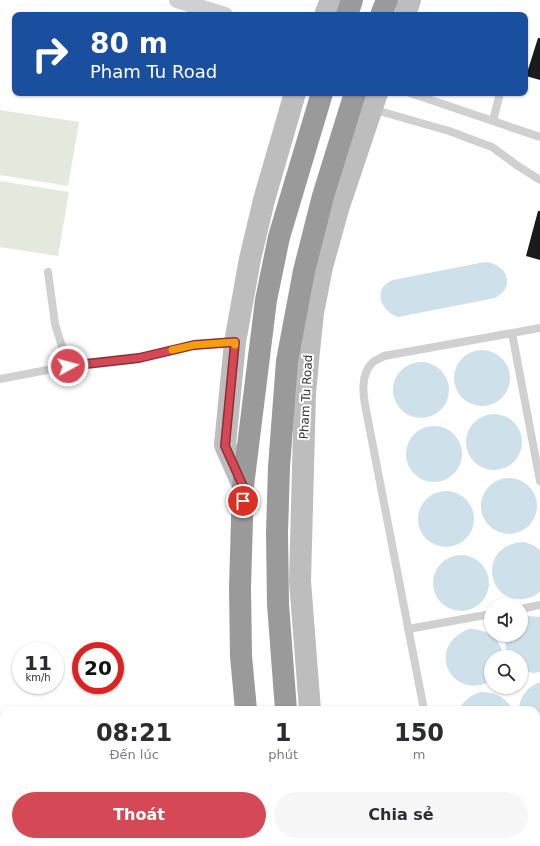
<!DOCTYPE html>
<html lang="vi">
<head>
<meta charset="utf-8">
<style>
  body { margin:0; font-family:"DejaVu Sans",sans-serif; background:#f7f7f7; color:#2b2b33; height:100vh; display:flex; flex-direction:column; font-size:15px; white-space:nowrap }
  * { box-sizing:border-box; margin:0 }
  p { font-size:13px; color:#7c7c81 }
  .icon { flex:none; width:22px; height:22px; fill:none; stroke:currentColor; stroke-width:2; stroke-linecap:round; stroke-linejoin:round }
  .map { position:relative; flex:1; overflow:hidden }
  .panel { position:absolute; left:0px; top:706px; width:540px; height:140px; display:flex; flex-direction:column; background:#fff; border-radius:12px 12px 0 0; box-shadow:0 1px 3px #0004 }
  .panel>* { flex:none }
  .guide { position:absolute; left:12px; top:12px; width:516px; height:84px; border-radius:8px; box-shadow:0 1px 3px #0004; background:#1a4fa0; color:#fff; overflow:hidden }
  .tools { position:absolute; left:484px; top:598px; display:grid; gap:8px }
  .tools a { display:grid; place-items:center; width:44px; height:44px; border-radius:50%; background:#fff; box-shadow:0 1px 3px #0004; font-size:20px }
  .speed { position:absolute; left:12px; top:642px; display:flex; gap:8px; font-size:20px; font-weight:700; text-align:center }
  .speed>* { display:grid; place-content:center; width:52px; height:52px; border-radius:50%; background:#fff; box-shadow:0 1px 3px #0004; line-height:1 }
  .speed small { font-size:10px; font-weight:400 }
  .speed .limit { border:6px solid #d22; background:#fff; color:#111 }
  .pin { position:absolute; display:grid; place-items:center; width:34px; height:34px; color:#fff; margin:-17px; border:2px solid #fff; border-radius:50%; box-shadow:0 1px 4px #0007 }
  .me { position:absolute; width:44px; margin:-22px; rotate:83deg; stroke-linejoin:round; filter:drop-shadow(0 0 3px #0008) }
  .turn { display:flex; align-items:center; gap:14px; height:84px; padding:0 12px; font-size:18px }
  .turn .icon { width:52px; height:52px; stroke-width:2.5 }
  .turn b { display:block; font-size:28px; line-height:34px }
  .eta { display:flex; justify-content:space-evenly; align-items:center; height:68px; text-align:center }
  .eta b { font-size:24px; font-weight:700; line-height:28px }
  .button { display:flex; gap:8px; margin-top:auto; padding:8px 12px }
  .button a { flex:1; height:46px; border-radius:24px; background:#d54956; color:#fff; font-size:16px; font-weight:700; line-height:46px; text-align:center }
  .button a+a { background:#f7f7f7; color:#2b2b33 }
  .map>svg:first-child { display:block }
  .green { fill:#e3e9dd }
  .water { fill:#cee0e9 }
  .building { fill:#1a1a1a }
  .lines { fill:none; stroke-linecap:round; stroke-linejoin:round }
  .lane { stroke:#d0d0d0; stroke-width:8 }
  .street { stroke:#d0d0d0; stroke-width:16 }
  .secondary { stroke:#bdbdbd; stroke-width:22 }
  .highway { stroke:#9a9a9a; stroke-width:22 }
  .route-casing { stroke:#8a2f38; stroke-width:10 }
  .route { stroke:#d54956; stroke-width:7 }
  .slow { stroke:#f59e0b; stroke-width:7 }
  .labels { text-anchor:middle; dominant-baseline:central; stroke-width:4; stroke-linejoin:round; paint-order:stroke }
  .street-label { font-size:12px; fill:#333; stroke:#fff }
</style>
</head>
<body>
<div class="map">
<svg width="540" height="846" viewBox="0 0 540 846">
  <rect width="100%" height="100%" fill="#fff"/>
  <!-- green -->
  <path class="green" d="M 0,110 L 79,122 L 68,186 L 0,175 Z
    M 0,181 L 69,192 L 58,256 L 0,247 Z"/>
  <!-- water -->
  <path class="water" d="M 485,262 C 507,264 517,286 495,298 L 398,317 C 380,311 372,288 393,280 Z
    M454 378a28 28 0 1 1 56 0a28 28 0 1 1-56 0Z
    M393 390a28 28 0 1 1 56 0a28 28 0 1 1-56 0Z
    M466 442a28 28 0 1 1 56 0a28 28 0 1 1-56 0Z
    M406 454a28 28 0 1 1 56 0a28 28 0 1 1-56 0Z
    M481 506a28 28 0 1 1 56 0a28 28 0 1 1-56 0Z
    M418 519a28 28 0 1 1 56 0a28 28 0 1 1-56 0Z
    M 524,542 L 533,545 L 540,550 L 540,591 C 536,596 530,598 524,599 C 486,604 477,544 524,542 Z
    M433 583a28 28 0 1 1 56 0a28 28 0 1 1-56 0Z
    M 528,616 L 540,617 L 540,672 L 533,673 L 521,670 L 521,657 L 508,657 C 505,649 505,643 507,635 L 521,635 L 521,619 Z
    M 469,629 C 486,629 502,638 503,657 L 491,657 L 491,681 C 451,702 424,646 469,629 Z
    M 540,682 L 540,737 L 536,736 L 536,710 L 519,710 C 519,696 528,687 540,682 Z
    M 480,692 C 494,692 506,696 512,710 L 459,710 C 464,700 470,696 480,692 Z
    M 540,750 L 540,795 L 536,790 L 536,753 Z
    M 536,837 L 538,846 L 482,846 L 483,842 L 536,842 Z
    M 386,842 L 429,842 L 430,846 L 386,846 Z"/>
  <!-- building -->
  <path class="building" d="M 538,38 L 540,38 L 540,80 L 526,76 Z
    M 538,211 L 540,211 L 540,260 L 526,256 Z"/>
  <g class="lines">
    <!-- lane -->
    <path class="lane" d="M 410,93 L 540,137
      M 372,109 L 449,131 L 492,147 L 518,166 L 540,180
      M 493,121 L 500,93
      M 48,272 L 55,324 L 68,366
      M 512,333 L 540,481
      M 0,379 L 68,366 L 139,358 L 194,345 L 234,342
      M 521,609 L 540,605
      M 408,629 L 491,614
      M 424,710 L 366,410 C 363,395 360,374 373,362 C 376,360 381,358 384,356 L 540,328
      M 450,842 L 451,846"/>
    <!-- street -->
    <path class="street" d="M 177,0 L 225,15"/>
    <!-- secondary -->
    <path class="secondary" d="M 325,15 L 331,0
      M 405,15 L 410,0
      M 243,486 L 225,445 L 235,342 L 250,259 L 264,200 L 295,93
      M 310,710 L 300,581 L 305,393 L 309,351 L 313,313 L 322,267 L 338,209 L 377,93
      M 330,842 L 331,846
      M 248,846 L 249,842"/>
    <!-- highway -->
    <path class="highway" d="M 347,15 L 352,0
      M 381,15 L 387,0
      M 246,710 L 241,656 L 240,588 L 243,486 L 266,300 L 279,237 L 322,93
      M 286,710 L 278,604 L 277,533 L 279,467 L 287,361 L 304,271 L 323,196 L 355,93
      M 267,842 L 268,846
      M 307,842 L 308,846"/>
  </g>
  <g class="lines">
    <defs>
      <path id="route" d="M 68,366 L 139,358 L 194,345 L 235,342 L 225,446 L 243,486 L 243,501"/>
    </defs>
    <!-- route casing -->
    <use href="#route" class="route-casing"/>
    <!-- route -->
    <use href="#route" class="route"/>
    <!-- slow -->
    <path class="slow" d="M 172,350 L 194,345 L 235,342 L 235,345"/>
  </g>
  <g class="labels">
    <!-- street labels -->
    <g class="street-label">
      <text transform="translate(306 397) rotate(-87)">Pham Tu Road</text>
    </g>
  </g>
</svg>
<div class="tools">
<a><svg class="icon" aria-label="sound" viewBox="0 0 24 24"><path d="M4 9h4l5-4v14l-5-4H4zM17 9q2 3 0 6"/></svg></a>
<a><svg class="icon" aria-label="search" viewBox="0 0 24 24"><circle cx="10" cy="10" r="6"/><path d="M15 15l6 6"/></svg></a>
</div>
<div class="speed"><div>11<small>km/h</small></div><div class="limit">20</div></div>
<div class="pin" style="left:243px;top:501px;background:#d93025"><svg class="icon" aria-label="arrive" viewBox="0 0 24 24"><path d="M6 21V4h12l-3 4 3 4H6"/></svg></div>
<svg class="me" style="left:68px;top:366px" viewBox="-20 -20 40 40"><circle r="17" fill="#d54956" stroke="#fff" stroke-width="3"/><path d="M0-11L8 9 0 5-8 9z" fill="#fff"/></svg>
<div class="guide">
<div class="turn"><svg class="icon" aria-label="right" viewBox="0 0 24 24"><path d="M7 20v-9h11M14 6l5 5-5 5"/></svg><div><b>80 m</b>Pham Tu Road</div></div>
</div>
<section class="panel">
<div class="eta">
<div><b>08:21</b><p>Đến lúc</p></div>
<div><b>1</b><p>phút</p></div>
<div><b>150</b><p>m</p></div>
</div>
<div class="button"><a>Thoát</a><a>Chia sẻ</a></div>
</section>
</div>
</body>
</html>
